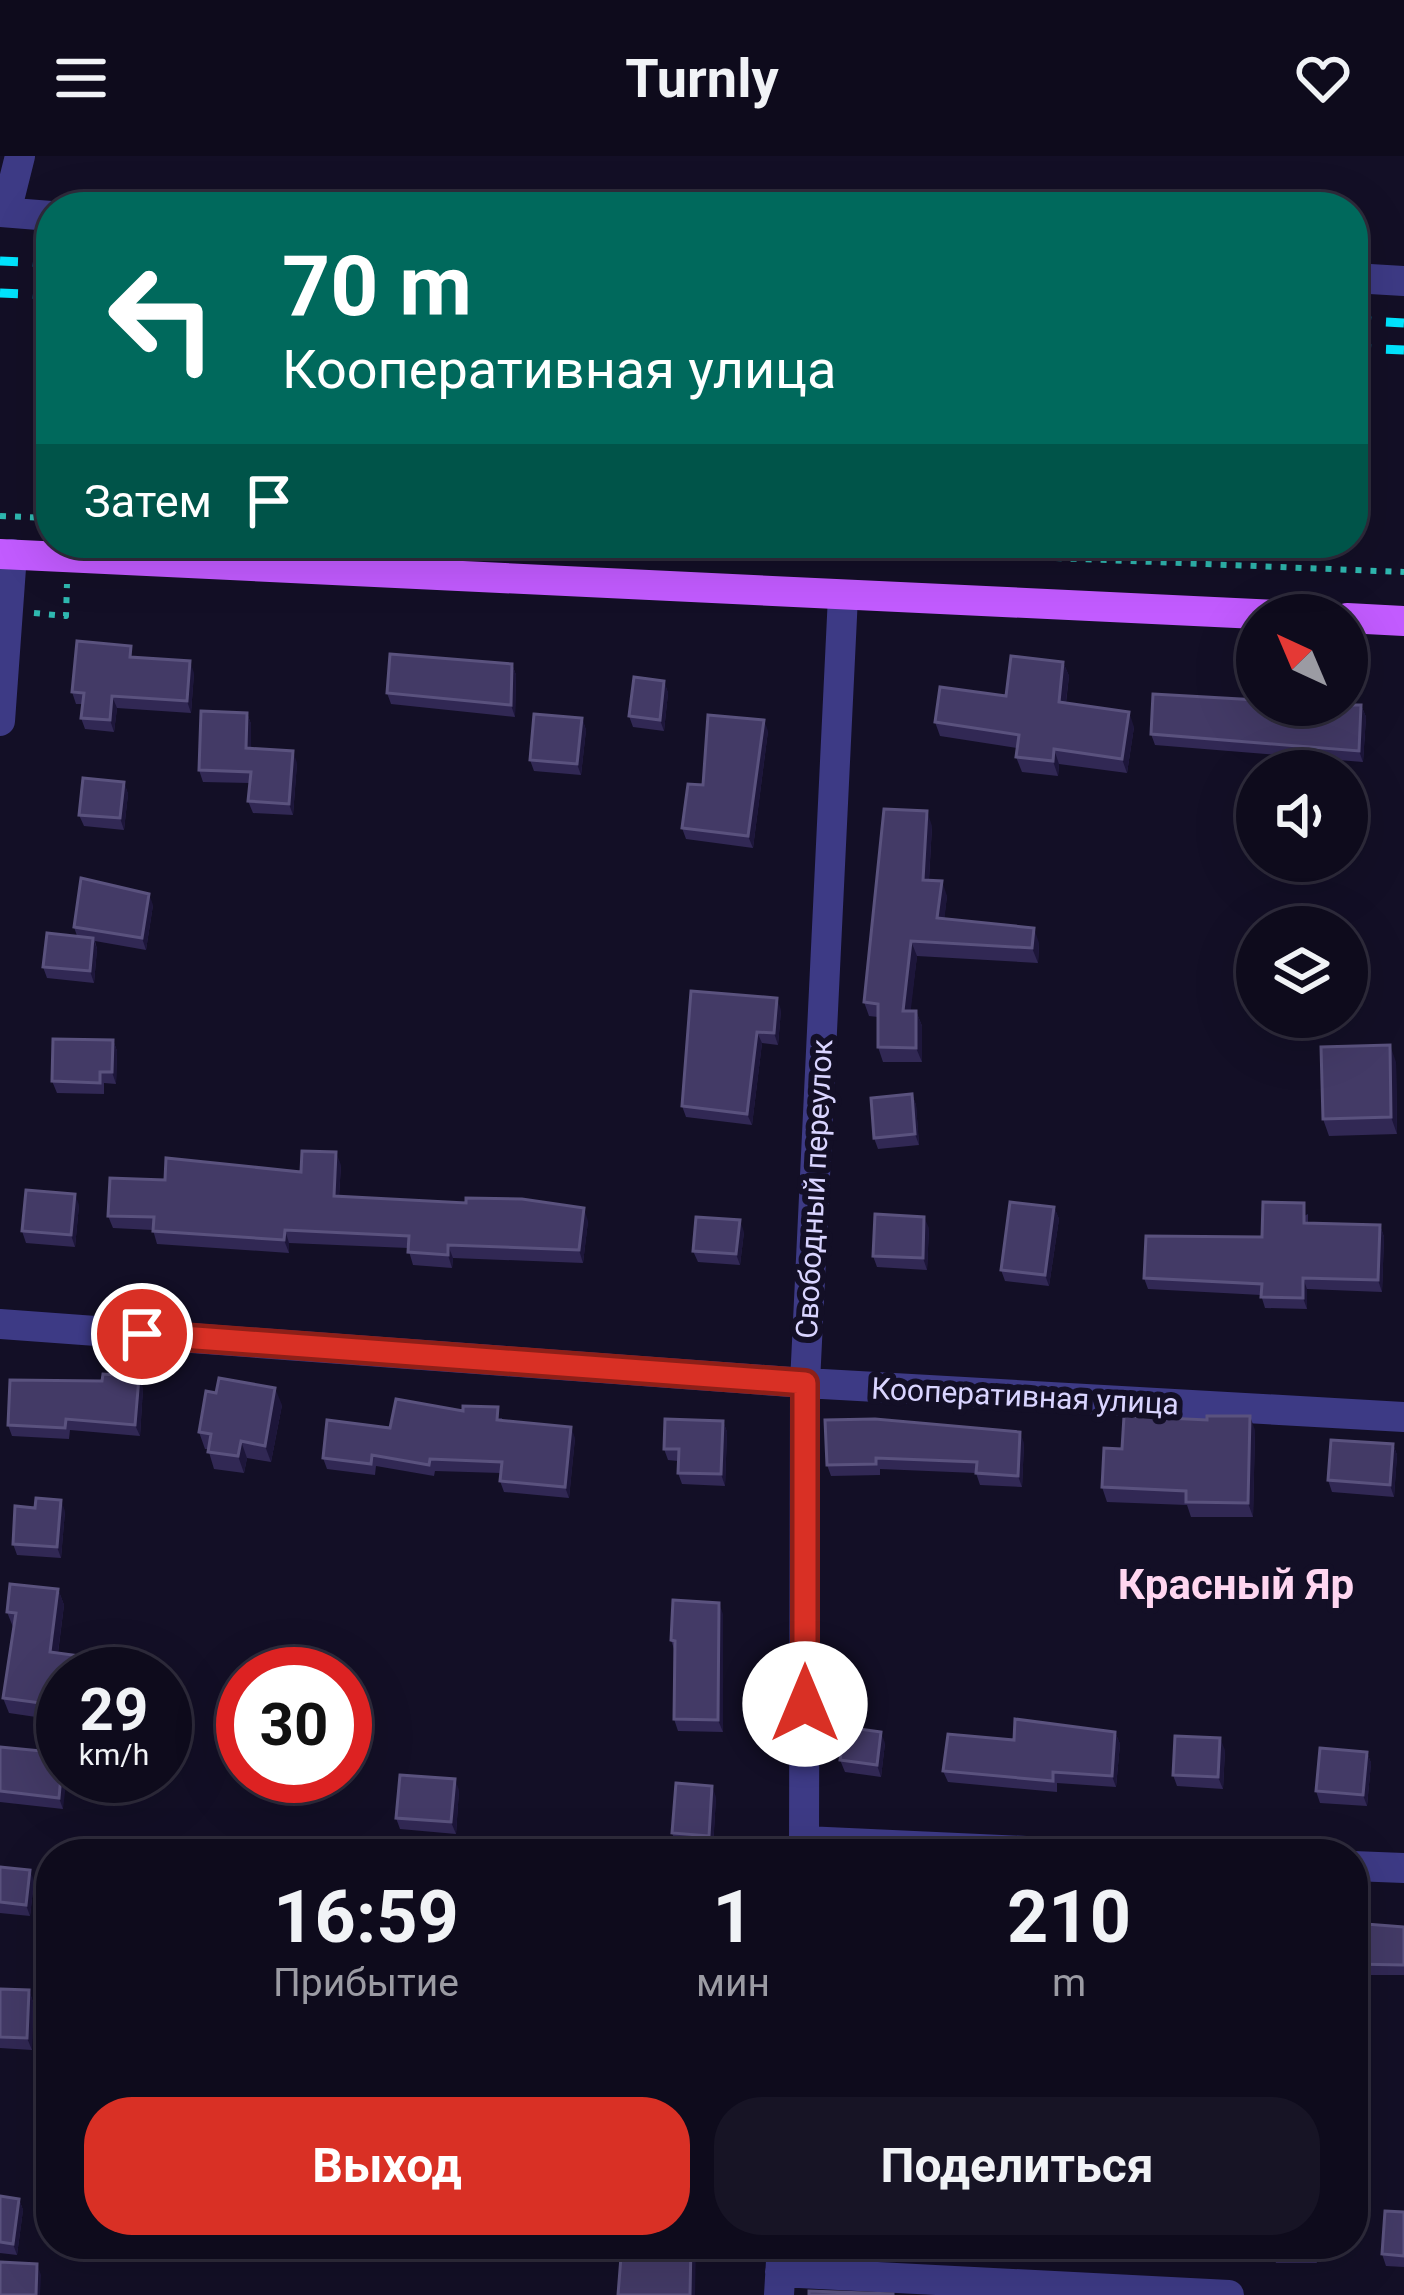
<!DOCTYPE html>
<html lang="ru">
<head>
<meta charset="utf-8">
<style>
  body { margin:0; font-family:Roboto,sans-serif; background:#171425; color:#f1f3f6; height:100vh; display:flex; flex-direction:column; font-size:45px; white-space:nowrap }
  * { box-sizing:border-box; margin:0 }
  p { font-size:39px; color:#9b9ba3 }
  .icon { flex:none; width:66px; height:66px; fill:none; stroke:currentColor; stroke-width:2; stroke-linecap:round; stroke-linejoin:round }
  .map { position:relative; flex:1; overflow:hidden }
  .panel { position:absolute; left:36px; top:1683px; width:1332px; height:420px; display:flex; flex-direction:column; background:#0e0b1c; border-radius:48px; box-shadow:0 12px 48px #0002,0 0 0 3px #2e2b3b }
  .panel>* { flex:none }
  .guide { position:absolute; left:36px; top:36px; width:1332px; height:366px; border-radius:48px; box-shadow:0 12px 48px #0002,0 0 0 3px #2e2b3b; background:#00695c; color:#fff; overflow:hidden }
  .needle { width:78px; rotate:316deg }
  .fabs { position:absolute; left:1236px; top:438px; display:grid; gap:24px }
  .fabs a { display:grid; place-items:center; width:132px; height:132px; border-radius:50%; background:#0e0b1c; box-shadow:0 12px 48px #0002,0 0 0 3px #2e2b3b; font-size:60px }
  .speed { position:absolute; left:36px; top:1491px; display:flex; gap:24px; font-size:60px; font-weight:700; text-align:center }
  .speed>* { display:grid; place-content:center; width:156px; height:156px; border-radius:50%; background:#0e0b1c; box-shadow:0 12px 48px #0002,0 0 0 3px #2e2b3b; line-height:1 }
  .speed small { font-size:30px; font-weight:400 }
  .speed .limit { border:18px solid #d22; background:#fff; color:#111 }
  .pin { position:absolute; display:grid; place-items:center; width:102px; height:102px; color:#fff; margin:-51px; border:6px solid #fff; border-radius:50%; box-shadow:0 3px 12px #0007 }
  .me { position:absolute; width:132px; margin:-66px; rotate:0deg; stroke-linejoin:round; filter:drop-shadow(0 0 9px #0008) }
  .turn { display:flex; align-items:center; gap:42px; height:252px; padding:0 48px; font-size:54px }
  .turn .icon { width:156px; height:156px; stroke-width:2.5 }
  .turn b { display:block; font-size:84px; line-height:102px }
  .then { display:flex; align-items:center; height:114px; padding:0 48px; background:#0003; gap:24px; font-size:45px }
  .eta { display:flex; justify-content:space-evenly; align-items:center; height:204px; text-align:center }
  .eta b { font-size:72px; font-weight:700; line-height:84px }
  .action { display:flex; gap:24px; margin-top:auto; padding:24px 48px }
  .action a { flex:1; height:138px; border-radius:48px; background:#d93025; color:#fff; font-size:48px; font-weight:700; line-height:138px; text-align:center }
  .action a+a { background:#171425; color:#f1f3f6 }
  header { display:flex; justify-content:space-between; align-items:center; height:156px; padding:0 48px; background:#0e0b1c; font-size:54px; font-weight:700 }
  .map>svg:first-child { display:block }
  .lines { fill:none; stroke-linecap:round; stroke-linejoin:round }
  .path { stroke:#2fb8b0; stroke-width:6; stroke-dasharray:6 9; stroke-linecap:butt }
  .minor { stroke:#3d3a85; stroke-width:30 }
  .major { stroke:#c25bff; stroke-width:30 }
  .rail { stroke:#00e5ff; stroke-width:9; stroke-dasharray:18 15; stroke-linecap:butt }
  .wall { fill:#312854 }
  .shaded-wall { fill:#1d163a }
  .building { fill:#433a66; stroke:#5a527e; stroke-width:3 }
  .route-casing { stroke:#8d1f18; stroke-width:30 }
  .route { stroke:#d93025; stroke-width:21 }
  .labels { text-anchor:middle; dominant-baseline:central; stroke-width:12; stroke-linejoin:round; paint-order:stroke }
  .street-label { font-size:30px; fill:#d9d4ff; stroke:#130f26 }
  .district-label { font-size:42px; font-weight:bold; fill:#ffd6f0; stroke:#130f26 }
</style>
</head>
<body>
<header><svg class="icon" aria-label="menu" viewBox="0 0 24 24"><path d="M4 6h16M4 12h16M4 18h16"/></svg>Turnly<svg class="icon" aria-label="heart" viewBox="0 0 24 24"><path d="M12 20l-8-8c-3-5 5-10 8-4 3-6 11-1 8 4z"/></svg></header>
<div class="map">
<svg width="1404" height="2139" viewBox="0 0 1404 2139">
  <rect width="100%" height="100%" fill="#130f26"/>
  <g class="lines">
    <!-- path -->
    <path class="path" d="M 0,360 L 51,362
      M 681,387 L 1404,416
      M 34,457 L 66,460 L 67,428"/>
    <!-- minor -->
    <path class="minor" d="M 0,56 L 51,60
      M 6,56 L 20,0
      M 1353,122 L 1404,125
      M 0,565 L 12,398
      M 0,1168 L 805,1227 L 1404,1261
      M 805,1685 L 1091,1698
      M 804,1698 L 805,1227 L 843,440
      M 1353,1710 L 1404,1712
      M 780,2116 L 1229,2139
      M 779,2139 L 782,2088"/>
    <!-- major -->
    <path class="major" d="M 0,398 L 1277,459
      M 1347,462 L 1404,465"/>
    <!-- rail -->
    <path class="rail" d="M 0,105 L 51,107
      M 0,137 L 51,139
      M 1353,164 L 1404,167
      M 1353,192 L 1404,194"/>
  </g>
  <!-- wall -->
  <path class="wall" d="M 135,502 L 194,517 L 191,557 L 117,552 L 114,576 L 85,573 L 81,562 L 82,548 L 76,548 L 72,536 Z
    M 1063,506 L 1069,520 L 1066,547 L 1134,571 L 1127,617 L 1059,608 L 1058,620 L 1022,616 L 1016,601 L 1017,592 L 940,580 L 935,566 L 1006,540 Z
    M 512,508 L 516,519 L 515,561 L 391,548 L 387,537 Z
    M 664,525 L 668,537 L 664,575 L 633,571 L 629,560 Z
    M 1361,549 L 1366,561 L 1363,606 L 1155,589 L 1151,578 Z
    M 247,557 L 251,568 L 251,592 L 297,607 L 293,659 L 253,657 L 248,645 L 250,627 L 203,626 L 199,614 Z
    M 582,562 L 586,574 L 581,619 L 534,615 L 530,604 Z
    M 768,575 L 753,692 L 686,683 L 682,672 L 703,629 Z
    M 124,626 L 128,638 L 124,674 L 84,670 L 79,659 Z
    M 932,670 L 929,724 L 947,740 L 944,763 L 1039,787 L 1038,807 L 917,800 L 910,855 L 916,855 L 922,870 L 922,906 L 883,906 L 878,891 L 878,861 L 869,860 L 864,846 Z
    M 153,749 L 146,794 L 95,785 L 97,793 L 94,827 L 47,822 L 43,811 L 77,780 L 74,771 Z
    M 781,854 L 778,889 L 762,887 L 752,969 L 686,961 L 682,950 Z
    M 113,884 L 117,895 L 116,928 L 104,927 L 104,938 L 57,937 L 52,925 Z
    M 1396,906 L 1397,978 L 1329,980 L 1323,963 Z
    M 912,938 L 916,949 L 919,989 L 878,993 L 874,982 Z
    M 341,1009 L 339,1041 L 588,1065 L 583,1107 L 453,1102 L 452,1112 L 413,1109 L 408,1092 L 289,1087 L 289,1097 L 157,1088 L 153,1074 L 113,1072 L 108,1060 L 165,1024 L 301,1016 Z
    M 79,1049 L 75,1091 L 26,1087 L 22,1075 Z
    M 1054,1051 L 1059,1063 L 1049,1130 L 1005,1125 L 1001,1114 Z
    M 1308,1058 L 1308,1067 L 1380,1069 L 1384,1081 L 1382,1136 L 1307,1133 L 1307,1153 L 1265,1152 L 1261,1139 L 1148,1133 L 1144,1122 L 1262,1081 Z
    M 929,1072 L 927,1114 L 877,1111 L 873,1100 Z
    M 744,1076 L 740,1109 L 698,1106 L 693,1095 Z
    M 143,1232 L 140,1280 L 70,1274 L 69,1283 L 12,1280 L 8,1269 Z
    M 282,1249 L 271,1306 L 247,1302 L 244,1317 L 214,1313 L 208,1293 L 205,1293 L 199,1276 Z
    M 502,1262 L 502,1264 L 575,1282 L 569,1342 L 504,1336 L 500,1325 L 501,1317 L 435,1315 L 434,1320 L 376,1310 L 375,1319 L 327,1313 L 323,1302 L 390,1272 Z
    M 825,1264 L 1024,1287 L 1022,1331 L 980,1329 L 976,1317 L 880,1313 L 880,1319 L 831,1320 L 827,1309 Z
    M 723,1265 L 727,1276 L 725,1330 L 682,1328 L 678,1317 L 678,1305 L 668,1304 L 664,1293 Z
    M 1255,1274 L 1253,1361 L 1191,1361 L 1187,1349 L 1107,1346 L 1102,1331 L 1122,1293 Z
    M 1393,1288 L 1397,1299 L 1394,1341 L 1332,1336 L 1328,1324 Z
    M 65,1355 L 61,1402 L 17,1399 L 13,1388 Z
    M 58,1433 L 64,1449 L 58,1497 L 95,1502 L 101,1518 L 63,1518 L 63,1565 L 9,1557 L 3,1542 L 13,1471 L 7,1456 Z
    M 723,1458 L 723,1576 L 678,1575 L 674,1563 L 675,1496 L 671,1484 Z
    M 1115,1576 L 1120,1588 L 1116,1631 L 1057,1627 L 1057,1636 L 948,1626 L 943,1615 L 1014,1584 Z
    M 885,1587 L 881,1621 L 845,1616 L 840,1604 Z
    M 0,1591 L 63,1597 L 63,1653 L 0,1646 Z
    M 1225,1594 L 1223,1633 L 1177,1630 L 1173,1619 Z
    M 1367,1596 L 1371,1607 L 1367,1650 L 1320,1647 L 1316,1635 Z
    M 459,1634 L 456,1678 L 400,1673 L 396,1662 Z
    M 716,1641 L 713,1691 L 676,1688 L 672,1677 Z
    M 0,1711 L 34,1725 L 30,1760 L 0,1757 Z
    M 1353,1767 L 1404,1771 L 1404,1819 L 1353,1819 Z
    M 0,1833 L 29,1834 L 33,1846 L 32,1894 L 0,1892 Z
    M 0,2040 L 19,2043 L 23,2054 L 17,2099 L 0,2097 Z
    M 1404,2056 L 1404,2111 L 1386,2110 L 1382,2098 Z
    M 814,2088 L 861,2088 L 861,2092 L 815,2091 Z
    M 984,2088 L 1034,2088 L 1033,2103 L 988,2101 Z
    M 1190,2088 L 1226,2088 L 1225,2106 L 1194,2105 L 1190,2094 Z
    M 1272,2088 L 1316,2088 L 1317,2107 L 1276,2107 L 1272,2096 Z"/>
  <!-- shaded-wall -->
  <path class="shaded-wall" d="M 190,505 L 194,517 L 191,557 L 187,545 Z
    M 1063,506 L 1069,520 L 1064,560 L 1059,546 Z
    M 512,508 L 516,519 L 515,561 L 511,549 Z
    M 664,525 L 668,537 L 664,575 L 660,564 Z
    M 112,540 L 117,552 L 114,576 L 110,564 Z
    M 1361,549 L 1366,561 L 1363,606 L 1359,595 Z
    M 1129,556 L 1134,571 L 1127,617 L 1122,603 Z
    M 247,557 L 251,568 L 251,603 L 246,592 Z
    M 582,562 L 586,574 L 581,619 L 577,608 Z
    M 764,564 L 768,575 L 753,692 L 748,680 Z
    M 1054,593 L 1059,608 L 1058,620 L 1053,605 Z
    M 293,595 L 297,607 L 293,659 L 289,648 Z
    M 124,626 L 128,638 L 124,674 L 120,662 Z
    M 927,655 L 932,670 L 928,738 L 923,724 Z
    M 942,725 L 947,740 L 943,776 L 937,762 Z
    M 149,738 L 153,749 L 146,794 L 142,782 Z
    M 1034,772 L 1039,787 L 1038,807 L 1032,792 Z
    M 93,782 L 97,793 L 94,827 L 90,815 Z
    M 911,785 L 917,800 L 909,870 L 903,855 Z
    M 777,842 L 781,854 L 778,889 L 774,877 Z
    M 916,855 L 922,870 L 922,906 L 916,892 Z
    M 757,876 L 762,887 L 752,969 L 747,958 Z
    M 113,884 L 117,895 L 116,928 L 112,916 Z
    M 1390,889 L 1396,906 L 1397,978 L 1391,961 Z
    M 912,938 L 916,949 L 919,989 L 915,978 Z
    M 336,996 L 341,1009 L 338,1053 L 334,1040 Z
    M 75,1038 L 79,1049 L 75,1091 L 71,1079 Z
    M 1054,1051 L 1059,1063 L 1049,1130 L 1045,1119 Z
    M 584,1052 L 588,1065 L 583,1107 L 579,1094 Z
    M 924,1061 L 929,1072 L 927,1114 L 923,1102 Z
    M 740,1064 L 744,1076 L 740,1109 L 736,1098 Z
    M 1380,1069 L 1384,1081 L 1382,1136 L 1378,1124 Z
    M 285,1074 L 289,1087 L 289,1097 L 284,1084 Z
    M 448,1089 L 453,1102 L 452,1112 L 448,1099 Z
    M 1303,1122 L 1307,1133 L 1307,1153 L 1303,1142 Z
    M 139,1221 L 143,1232 L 140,1280 L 135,1269 Z
    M 275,1232 L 282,1249 L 271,1306 L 265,1290 Z
    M 1250,1260 L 1255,1274 L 1253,1361 L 1248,1347 Z
    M 723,1265 L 727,1276 L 725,1330 L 721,1318 Z
    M 571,1271 L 575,1282 L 569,1342 L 565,1331 Z
    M 1020,1276 L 1024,1287 L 1022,1331 L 1018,1320 Z
    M 241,1285 L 247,1302 L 244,1317 L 238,1300 Z
    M 1393,1288 L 1397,1299 L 1394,1341 L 1390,1329 Z
    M 61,1344 L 65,1355 L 61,1402 L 57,1391 Z
    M 58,1433 L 64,1449 L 56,1511 L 50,1496 Z
    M 719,1447 L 723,1458 L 723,1576 L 718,1564 Z
    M 95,1502 L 101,1518 L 93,1518 Z
    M 881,1576 L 885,1587 L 881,1621 L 877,1609 Z
    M 1115,1576 L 1120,1588 L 1116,1631 L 1112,1620 Z
    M 1220,1582 L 1225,1594 L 1223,1633 L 1218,1621 Z
    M 1367,1596 L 1371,1607 L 1367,1650 L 1363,1639 Z
    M 63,1606 L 63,1620 L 67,1620 L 63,1653 L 59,1642 Z
    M 455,1623 L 459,1634 L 456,1678 L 451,1666 Z
    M 712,1630 L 716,1641 L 713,1691 L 709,1680 Z
    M 30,1714 L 34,1725 L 30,1760 L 26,1749 Z
    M 29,1834 L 33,1846 L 32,1894 L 27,1882 Z
    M 19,2043 L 23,2054 L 17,2099 L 13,2088 Z
    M 691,2088 L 696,2088 L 695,2139 L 690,2139 Z
    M 1221,2088 L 1226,2088 L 1225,2106 L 1221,2095 Z
    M 1312,2088 L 1316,2088 L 1317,2107 L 1312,2096 Z
    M 37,2108 L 41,2119 L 40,2139 L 36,2139 Z"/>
  <!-- building -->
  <path class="building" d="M 77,485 L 131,490 L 130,501 L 190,505 L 187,545 L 112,540 L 110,564 L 81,562 L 84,537 L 72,536 Z
    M 390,498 L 512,508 L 511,549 L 387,537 Z
    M 1011,500 L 1063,506 L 1059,546 L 1129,556 L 1122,603 L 1054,593 L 1053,605 L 1016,601 L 1019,579 L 935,566 L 940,531 L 1006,540 Z
    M 634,521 L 664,525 L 660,564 L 629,560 Z
    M 1153,538 L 1257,544 L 1257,549 L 1361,549 L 1359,595 L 1151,578 Z
    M 201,555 L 247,557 L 246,592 L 293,595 L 289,648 L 248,645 L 251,616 L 199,614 Z
    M 534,558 L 582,562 L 577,608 L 530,604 Z
    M 708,559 L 764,564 L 748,680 L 682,672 L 688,628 L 703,629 Z
    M 83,622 L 124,626 L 120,662 L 79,659 Z
    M 884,653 L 927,655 L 923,724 L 942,725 L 937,762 L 1034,772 L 1032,792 L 911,785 L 903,855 L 916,855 L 916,892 L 878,891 L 878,848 L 864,846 Z
    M 81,722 L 149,738 L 142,782 L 74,771 Z
    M 47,777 L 93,782 L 90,815 L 43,811 Z
    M 691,835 L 777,842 L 774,877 L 757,876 L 747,958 L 682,950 Z
    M 53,883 L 113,884 L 112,916 L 100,916 L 100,927 L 52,925 Z
    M 1390,889 L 1391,961 L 1323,963 L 1321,891 Z
    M 912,938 L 915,978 L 874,982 L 871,942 Z
    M 302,995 L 336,996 L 334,1040 L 466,1047 L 466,1042 L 522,1043 L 584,1052 L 579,1094 L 448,1089 L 448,1099 L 408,1096 L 409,1080 L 285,1074 L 284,1084 L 153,1075 L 154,1061 L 108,1060 L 110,1022 L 165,1024 L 166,1002 L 301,1016 Z
    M 26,1034 L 75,1038 L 71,1079 L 22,1075 Z
    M 1010,1046 L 1054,1051 L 1045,1119 L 1001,1114 Z
    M 1263,1046 L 1304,1047 L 1304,1067 L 1380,1069 L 1378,1124 L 1303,1122 L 1303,1142 L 1261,1141 L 1262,1128 L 1144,1122 L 1146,1080 L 1262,1081 Z
    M 875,1058 L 924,1061 L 923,1102 L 873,1100 Z
    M 696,1061 L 740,1064 L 736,1098 L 693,1095 Z
    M 103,1218 L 139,1221 L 135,1269 L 66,1263 L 65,1272 L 8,1269 L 10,1224 L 102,1225 Z
    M 219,1222 L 275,1232 L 265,1290 L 241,1285 L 238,1300 L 208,1296 L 211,1278 L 199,1276 L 206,1235 L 216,1237 Z
    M 396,1243 L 463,1255 L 463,1250 L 498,1251 L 497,1264 L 571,1271 L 565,1331 L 500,1325 L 502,1306 L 430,1303 L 429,1309 L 372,1299 L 371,1308 L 323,1302 L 327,1264 L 390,1272 Z
    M 1124,1260 L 1207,1264 L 1207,1260 L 1250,1260 L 1248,1347 L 1186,1346 L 1186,1335 L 1102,1331 L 1104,1292 L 1122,1293 Z
    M 665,1263 L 723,1265 L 721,1318 L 678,1317 L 679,1293 L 664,1293 Z
    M 875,1263 L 1020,1276 L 1018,1320 L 976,1317 L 977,1306 L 876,1302 L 876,1308 L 827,1309 L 825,1264 Z
    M 1331,1284 L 1393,1288 L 1390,1329 L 1328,1324 Z
    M 36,1342 L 61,1344 L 57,1391 L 13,1388 L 15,1350 L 35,1352 Z
    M 10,1428 L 58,1433 L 50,1496 L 95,1502 L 93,1518 L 63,1518 L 63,1550 L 3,1542 L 16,1457 L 7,1456 Z
    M 673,1444 L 719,1447 L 718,1564 L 674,1563 L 675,1485 L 671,1484 Z
    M 1015,1563 L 1115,1576 L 1112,1620 L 1053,1616 L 1053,1625 L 943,1615 L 948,1578 L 1014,1584 Z
    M 845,1571 L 881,1576 L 877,1609 L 840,1604 Z
    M 1175,1580 L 1220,1582 L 1218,1621 L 1173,1619 Z
    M 0,1591 L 63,1597 L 59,1642 L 0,1635 Z
    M 1320,1592 L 1367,1596 L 1363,1639 L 1316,1635 Z
    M 400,1619 L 455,1623 L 451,1666 L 396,1662 Z
    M 676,1627 L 712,1630 L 709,1680 L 672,1677 Z
    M 0,1711 L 30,1714 L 26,1749 L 0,1746 Z
    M 1353,1767 L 1404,1771 L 1404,1809 L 1353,1808 Z
    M 0,1833 L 29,1834 L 27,1882 L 0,1881 Z
    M 0,2040 L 19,2043 L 13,2088 L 0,2086 Z
    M 1385,2055 L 1404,2056 L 1404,2100 L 1382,2098 Z
    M 622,2088 L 691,2088 L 690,2139 L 618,2139 Z
    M 984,2088 L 1029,2088 L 1029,2091 Z
    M 1190,2088 L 1221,2088 L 1221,2095 L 1190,2094 Z
    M 1272,2088 L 1312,2088 L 1312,2096 L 1272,2096 Z
    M 0,2106 L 37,2108 L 36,2139 L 0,2139 Z
    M 809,2135 L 893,2138 L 893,2139 L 809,2139 Z"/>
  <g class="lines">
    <defs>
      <path id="route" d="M 142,1178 L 805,1227 L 805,1548"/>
    </defs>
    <!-- route casing -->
    <use href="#route" class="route-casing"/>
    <!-- route -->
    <use href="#route" class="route"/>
  </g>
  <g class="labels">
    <!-- street labels -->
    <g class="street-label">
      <text transform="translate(814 1033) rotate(-87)">Свободный переулок</text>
      <text transform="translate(1025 1240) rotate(3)">Кооперативная улица</text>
    </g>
    <!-- district labels -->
    <g class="district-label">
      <text x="1236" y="1428">Красный Яр</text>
    </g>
  </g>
</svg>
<div class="fabs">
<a><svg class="needle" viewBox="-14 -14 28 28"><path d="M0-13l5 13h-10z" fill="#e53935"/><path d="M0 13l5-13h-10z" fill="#9b9ba3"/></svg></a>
<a><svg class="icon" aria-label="sound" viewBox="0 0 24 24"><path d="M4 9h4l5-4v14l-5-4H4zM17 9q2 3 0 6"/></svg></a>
<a><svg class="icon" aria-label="layers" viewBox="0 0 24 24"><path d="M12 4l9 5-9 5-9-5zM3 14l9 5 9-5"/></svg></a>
</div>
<div class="speed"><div>29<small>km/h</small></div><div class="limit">30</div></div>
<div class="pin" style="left:142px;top:1178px;background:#d93025"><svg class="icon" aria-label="arrive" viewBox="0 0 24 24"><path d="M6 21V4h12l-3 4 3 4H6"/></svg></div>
<svg class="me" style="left:805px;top:1548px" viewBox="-20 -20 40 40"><circle r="19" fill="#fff"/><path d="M0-13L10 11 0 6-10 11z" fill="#d93025"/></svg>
<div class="guide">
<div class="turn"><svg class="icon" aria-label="left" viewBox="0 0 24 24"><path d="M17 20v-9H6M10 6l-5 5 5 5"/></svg><div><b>70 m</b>Кооперативная улица</div></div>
<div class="then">Затем<svg class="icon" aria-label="arrive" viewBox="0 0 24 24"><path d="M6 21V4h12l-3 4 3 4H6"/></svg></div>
</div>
<section class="panel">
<div class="eta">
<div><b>16:59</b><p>Прибытие</p></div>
<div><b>1</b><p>мин</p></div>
<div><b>210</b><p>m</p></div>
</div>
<div class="action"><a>Выход</a><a>Поделиться</a></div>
</section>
</div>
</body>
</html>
